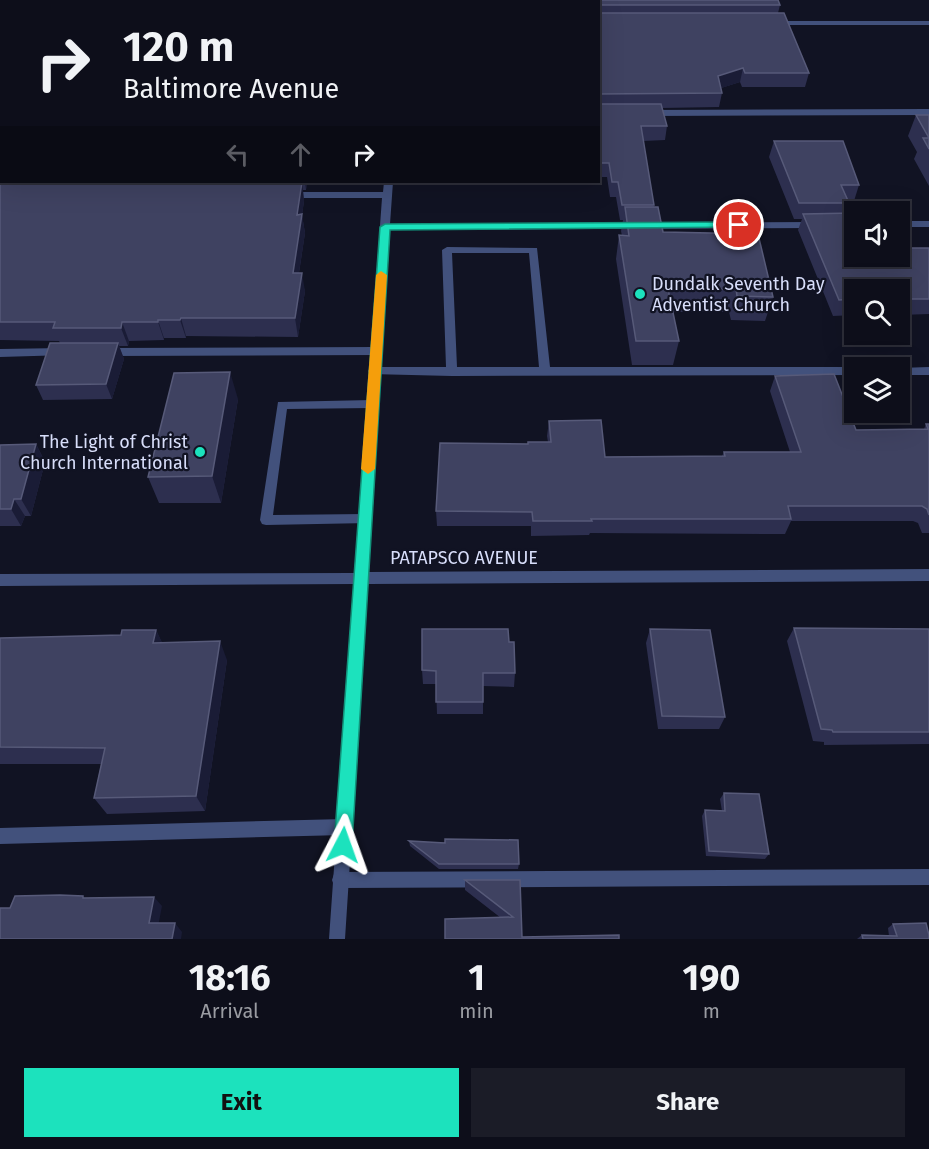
<!DOCTYPE html>
<html lang="en">
<head>
<meta charset="utf-8">
<style>
  body { margin:0; font-family:"Fira Sans",sans-serif; background:#1b1c27; color:#f1f3f6; height:100vh; display:flex; flex-direction:column; font-size:22px; white-space:nowrap }
  * { box-sizing:border-box; margin:0 }
  p { font-size:20px; color:#9a9ca2 }
  .icon { flex:none; width:33px; height:33px; fill:none; stroke:currentColor; stroke-width:2; stroke-linecap:round; stroke-linejoin:round }
  .map { position:relative; height:939px; overflow:hidden }
  .panel { display:flex; flex-direction:column; background:#0d0e1a; flex:1 }
  .panel>* { flex:none }
  .hud { position:absolute; left:0px; top:0px; width:600px; height:183px; box-shadow:0 6px 24px #0002,0 0 0 2px #2d2e39; background:#0d0e1a; color:#f1f3f6; overflow:hidden }
  .controls { position:absolute; left:844px; top:201px; display:grid; gap:12px }
  .controls a { display:grid; place-items:center; width:66px; height:66px; border-radius:0px; background:#0d0e1a; box-shadow:0 6px 24px #0002,0 0 0 2px #2d2e39; font-size:30px }
  .pin { position:absolute; display:grid; place-items:center; width:51px; height:51px; color:#fff; margin:-26px; border:3px solid #fff; border-radius:50%; box-shadow:0 2px 6px #0007 }
  .me { position:absolute; width:66px; margin:-33px; rotate:4deg; stroke-linejoin:round; filter:drop-shadow(0 0 4px #0008) }
  .turn { display:flex; align-items:center; gap:21px; height:126px; padding:0 24px; font-size:27px }
  .turn .icon { width:78px; height:78px; stroke-width:2.5 }
  .turn b { display:block; font-size:42px; line-height:51px }
  .lanes { display:flex; align-items:center; height:57px; padding:0 24px; background:#0003; justify-content:center; gap:30px; direction:ltr }
  .lanes .off { opacity:.35 }
  .eta { display:flex; justify-content:space-evenly; align-items:center; height:102px; text-align:center }
  .eta b { font-size:36px; font-weight:700; line-height:42px }
  .button { display:flex; gap:12px; margin-top:auto; padding:12px 24px }
  .button a { flex:1; height:69px; border-radius:0px; background:#1ce2bd; color:#111; font-size:24px; font-weight:700; line-height:69px; text-align:center }
  .button a+a { background:#1b1c27; color:#f1f3f6 }
  .map>svg:first-child { display:block }
  .green { fill:#152c25 }
  .lines { fill:none; stroke-linecap:round; stroke-linejoin:round }
  .service { fill:#42517c; fill-rule:evenodd }
  .minor { fill:#42517c; fill-rule:evenodd }
  .wall { fill:#2d2f4f }
  .shaded-wall { fill:#1a1c36 }
  .building { fill:#3f4261; stroke:#575a79; stroke-width:1.5 }
  .route { fill:#1ce2bd; stroke:#12937b; stroke-width:1.5 }
  .slow { fill:#f59e0b }
  .poi-dot { fill:#1ce2bd; stroke:#111323; stroke-width:2 }
  .labels { text-anchor:middle; dominant-baseline:central; stroke-width:4.5; stroke-linejoin:round; paint-order:stroke }
  .poi-label { font-size:18px; fill:#d8defa; stroke:#111323; text-anchor:start }
  .street-label { font-size:18px; fill:#d8defa; stroke:#111323 }
</style>
</head>
<body>
<div class="map">
<svg width="929" height="939" viewBox="0 0 929 939">
  <rect width="100%" height="100%" fill="#111323"/>
  <!-- green -->
  <path class="green" d="M 0,0 L 393,0 L 2,2 L 0,72 Z"/>
  <g class="lines">
    <!-- service -->
    <path class="service" d="M 929,109 L 929,115 L 648,116 L 644,113 L 648,110 Z
      M 447,247 L 537,248 L 550,367 L 855,367 L 855,375 L 452,376 L 370,374 L 368,371 L 370,368 L 374,367 L 446,367 L 442,250 ZM 452,253 L 529,253 L 539,367 L 457,367 Z
      M 376,347 L 381,351 L 376,355 L 107,356 L 102,352 L 107,348 Z
      M 63,348 L 67,349 L 68,352 L 67,355 L 0,357 L 0,349 Z
      M 929,367 L 929,375 L 900,375 L 899,368 Z
      M 372,400 L 378,404 L 372,408 L 287,409 L 273,515 L 365,514 L 369,515 L 371,519 L 369,523 L 266,525 L 262,524 L 260,520 L 278,402 Z
      M 344,819 L 350,821 L 352,827 L 350,833 L 344,835 L 0,844 L 0,828 Z
      M 929,869 L 929,885 L 340,888 L 334,886 L 332,880 L 334,874 L 340,872 Z"/>
    <!-- minor -->
    <path class="minor" d="M 400,0 L 408,0 L 400,2 Z
      M 771,21 L 929,21 L 929,25 L 771,25 Z
      M 384,182 L 393,182 L 390,224 L 816,222 L 821,225 L 816,228 L 390,230 L 368,572 L 929,569 L 929,581 L 368,584 L 345,939 L 329,939 L 354,584 L 0,586 L 0,574 L 355,573 L 382,198 L 289,198 L 284,195 L 289,192 L 383,192 Z
      M 900,221 L 929,221 L 929,227 L 900,227 Z"/>
  </g>
  <!-- wall -->
  <path class="wall" d="M 523,0 L 778,0 L 780,5 L 778,13 L 809,73 L 805,87 L 742,87 L 740,82 L 721,88 L 722,93 L 719,107 L 662,108 L 667,126 L 665,140 L 643,141 L 654,207 L 663,232 L 773,297 L 765,321 L 731,320 L 729,312 L 673,312 L 679,341 L 673,365 L 632,365 L 616,259 L 619,235 L 622,236 L 621,231 L 623,220 L 620,220 L 616,197 L 610,197 L 607,177 L 598,177 L 598,2 L 523,2 Z
    M 0,70 L 2,70 L 2,182 L 307,182 L 306,190 L 303,190 L 304,201 L 302,215 L 305,233 L 299,273 L 305,291 L 298,337 L 186,336 L 186,338 L 164,338 L 164,340 L 129,341 L 128,346 L 119,346 L 124,359 L 112,399 L 43,400 L 36,385 L 60,343 L 59,341 L 0,340 Z
    M 916,115 L 929,115 L 929,186 L 914,159 L 917,152 L 908,136 Z
    M 774,141 L 859,185 L 854,201 L 848,201 L 849,203 L 845,213 L 855,256 L 929,248 L 929,314 L 900,315 L 900,290 L 855,290 L 855,315 L 833,316 L 798,230 L 802,219 L 794,219 L 769,157 Z
    M 775,376 L 856,430 L 924,429 L 926,424 L 929,424 L 929,533 L 922,533 L 918,523 L 913,521 L 791,521 L 785,534 L 590,533 L 589,535 L 531,536 L 531,526 L 437,526 L 436,511 L 528,444 L 548,442 L 547,436 L 549,421 L 605,457 L 722,456 L 724,452 L 790,452 L 770,391 Z
    M 238,399 L 221,503 L 159,503 L 148,477 Z
    M 36,444 L 45,462 L 31,516 L 25,516 L 21,526 L 0,526 L 0,445 Z
    M 794,628 L 929,629 L 929,744 L 824,745 L 824,742 L 813,741 L 787,641 Z
    M 650,629 L 725,717 L 719,729 L 658,729 L 646,643 Z
    M 156,630 L 162,643 L 227,660 L 205,811 L 107,814 L 94,798 L 101,764 L 0,764 L 0,638 L 121,635 Z
    M 509,642 L 515,673 L 514,687 L 483,686 L 483,714 L 437,714 L 436,684 L 423,684 L 422,670 Z
    M 724,793 L 769,854 L 765,859 L 706,856 L 702,816 L 705,810 L 722,811 L 720,799 Z
    M 409,841 L 519,864 L 518,869 L 439,869 L 410,846 Z
    M 465,880 L 520,880 L 522,937 L 445,939 L 501,918 L 465,890 Z
    M 893,924 L 929,939 L 857,939 L 862,935 L 889,936 L 888,928 Z"/>
  <!-- shaded-wall -->
  <path class="shaded-wall" d="M 743,68 L 740,82 L 715,90 L 718,76 Z
    M 302,182 L 304,201 L 302,215 L 305,233 L 296,292 L 293,273 L 297,215 Z
    M 305,182 L 307,182 L 306,190 Z
    M 302,273 L 305,291 L 298,337 L 295,318 Z
    M 181,318 L 186,336 L 186,338 L 180,320 Z
    M 158,320 L 164,338 L 164,340 L 158,322 Z
    M 122,322 L 129,341 L 128,346 L 121,328 Z
    M 118,343 L 124,359 L 112,399 L 106,384 Z
    M 230,372 L 238,399 L 221,503 L 212,476 Z
    M 36,444 L 45,462 L 31,516 L 21,499 Z
    M 14,499 L 25,516 L 21,526 L 11,509 Z
    M 156,630 L 165,648 L 153,643 Z
    M 220,641 L 227,660 L 205,811 L 196,796 Z
    M 154,897 L 162,906 L 157,932 L 149,923 Z
    M 175,923 L 182,932 L 181,939 L 172,939 Z"/>
  <!-- building -->
  <path class="building" d="M 525,0 L 778,0 L 780,5 L 598,5 L 598,2 L 525,2 Z
    M 598,8 L 600,13 L 784,13 L 809,73 L 745,73 L 743,68 L 718,76 L 722,93 L 598,94 Z
    M 0,70 L 2,70 L 2,173 L 0,173 Z
    M 598,103 L 600,104 L 661,104 L 667,126 L 641,126 L 654,205 L 622,205 L 618,182 L 612,182 L 609,163 L 598,163 Z
    M 916,115 L 929,115 L 929,138 Z
    M 923,138 L 929,138 L 929,149 Z
    M 774,141 L 843,141 L 859,185 L 841,185 L 849,203 L 799,203 Z
    M 302,182 L 297,215 L 302,214 L 293,273 L 302,273 L 295,318 L 181,318 L 180,320 L 158,320 L 158,322 L 122,322 L 121,328 L 53,328 L 55,322 L 0,322 L 0,184 Z
    M 625,207 L 658,207 L 663,232 L 758,234 L 773,297 L 737,296 L 736,289 L 668,289 L 679,341 L 636,341 L 619,235 L 629,236 Z
    M 854,213 L 855,216 L 855,256 L 900,256 L 900,248 L 929,248 L 929,299 L 900,299 L 900,290 L 855,290 L 855,299 L 839,300 L 803,214 Z
    M 50,343 L 118,343 L 106,384 L 36,385 Z
    M 230,372 L 212,476 L 148,477 L 174,373 Z
    M 834,374 L 856,430 L 928,429 L 926,424 L 929,424 L 929,515 L 927,509 L 922,506 L 788,506 L 791,519 L 591,519 L 592,521 L 533,521 L 532,512 L 436,511 L 440,443 L 528,444 L 528,442 L 551,442 L 549,421 L 601,420 L 605,457 L 725,456 L 724,452 L 801,452 L 775,376 Z
    M 36,444 L 21,499 L 14,499 L 11,509 L 0,509 L 0,445 Z
    M 794,628 L 929,629 L 929,732 L 833,732 L 832,730 L 821,729 Z
    M 422,629 L 508,629 L 509,642 L 514,642 L 515,673 L 483,673 L 483,702 L 436,702 L 436,671 L 422,670 Z
    M 650,629 L 710,630 L 725,717 L 662,716 Z
    M 122,630 L 156,630 L 153,643 L 220,641 L 196,796 L 94,798 L 105,748 L 0,747 L 0,638 L 121,635 Z
    M 724,793 L 759,794 L 769,854 L 709,851 L 705,810 L 725,811 Z
    M 445,839 L 518,840 L 519,864 L 439,864 L 409,841 L 445,843 Z
    M 465,880 L 520,880 L 522,937 L 619,935 L 619,939 L 445,939 L 445,919 L 513,917 Z
    M 60,895 L 83,896 L 83,898 L 154,897 L 149,923 L 175,923 L 172,939 L 0,939 L 0,908 L 10,908 L 15,896 Z
    M 926,923 L 929,935 L 929,939 L 863,939 L 862,935 L 897,936 L 893,924 Z"/>
  <!-- route -->
  <path class="route" d="M 739,222 L 743,223 L 743,227 L 390,230 L 352,845 L 349,851 L 343,854 L 336,851 L 334,845 L 380,227 L 385,224 Z"/>
  <!-- slow -->
  <path class="slow" d="M 381,271 L 387,275 L 375,469 L 368,474 L 361,469 L 376,275 Z"/>
  <!-- markers -->
  <g class="poi-dot">
    <circle cx="640" cy="294" r="6"/>
    <circle cx="200" cy="452" r="6"/>
  </g>
  <g class="labels">
    <!-- poi labels -->
    <g class="poi-label">
      <text x="652" y="284">Dundalk Seventh Day<tspan x="652" dy="21">Adventist Church</tspan></text>
      <text x="188" y="442" text-anchor="end">The Light of Christ<tspan x="188" dy="21">Church International</tspan></text>
    </g>
    <!-- street labels -->
    <g class="street-label">
      <text x="464" y="558">PATAPSCO AVENUE</text>
    </g>
  </g>
</svg>
<div class="controls">
<a><svg class="icon" aria-label="sound" viewBox="0 0 24 24"><path d="M4 9h4l5-4v14l-5-4H4zM17 9q2 3 0 6"/></svg></a>
<a><svg class="icon" aria-label="search" viewBox="0 0 24 24"><circle cx="10" cy="10" r="6"/><path d="M15 15l6 6"/></svg></a>
<a><svg class="icon" aria-label="layers" viewBox="0 0 24 24"><path d="M12 4l9 5-9 5-9-5zM3 14l9 5 9-5"/></svg></a>
</div>
<div class="pin" style="left:739px;top:225px;background:#d93025"><svg class="icon" aria-label="arrive" viewBox="0 0 24 24"><path d="M6 21V4h12l-3 4 3 4H6"/></svg></div>
<svg class="me" style="left:343px;top:845px" viewBox="-20 -20 40 40"><path d="M0-17L14 15 0 8-14 15z" fill="#1ce2bd" stroke="#fff" stroke-width="4"/></svg>
<div class="hud">
<div class="turn"><svg class="icon" aria-label="right" viewBox="0 0 24 24"><path d="M7 20v-9h11M14 6l5 5-5 5"/></svg><div><b>120 m</b>Baltimore Avenue</div></div>
<div class="lanes"><svg class="icon off" aria-label="left" viewBox="0 0 24 24"><path d="M17 20v-9H6M10 6l-5 5 5 5"/></svg><svg class="icon off" aria-label="ahead" viewBox="0 0 24 24"><path d="M12 20V5M6 11l6-6 6 6"/></svg><svg class="icon" aria-label="right" viewBox="0 0 24 24"><path d="M7 20v-9h11M14 6l5 5-5 5"/></svg></div>
</div>
</div>
<section class="panel">
<div class="eta">
<div><b>18:16</b><p>Arrival</p></div>
<div><b>1</b><p>min</p></div>
<div><b>190</b><p>m</p></div>
</div>
<div class="button"><a>Exit</a><a>Share</a></div>
</section>
</body>
</html>
